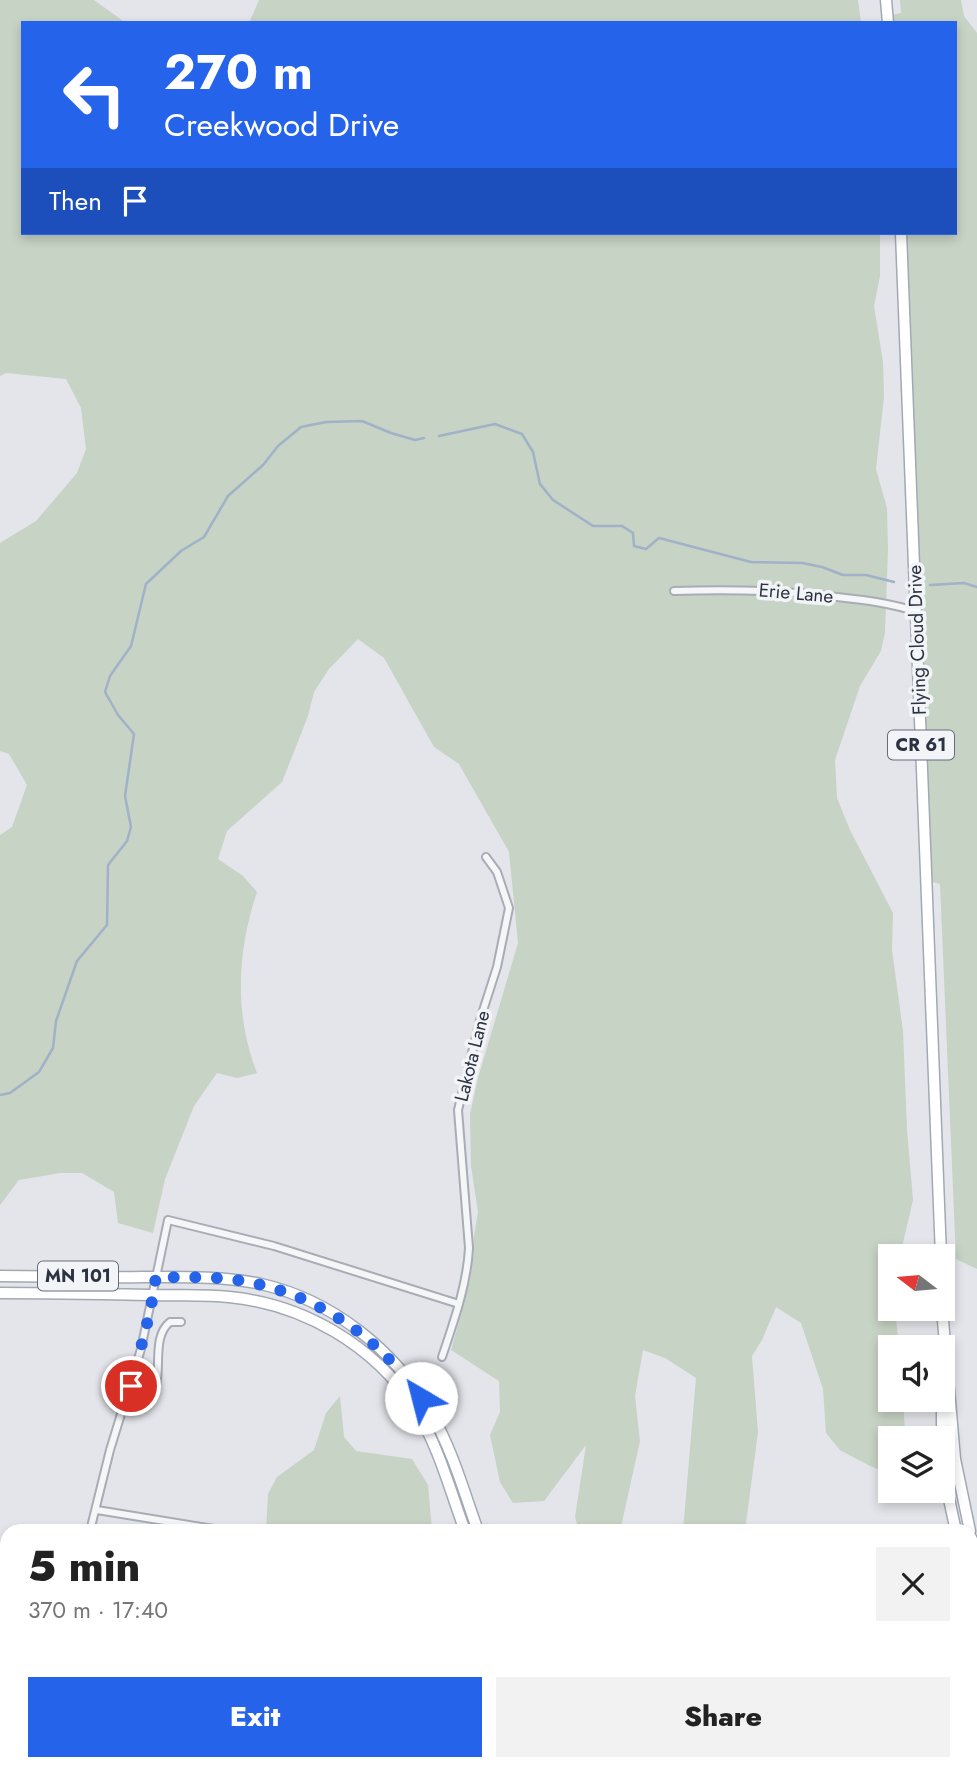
<!DOCTYPE html>
<html lang="en">
<head>
<meta charset="utf-8">
<style>
  body { margin:0; font-family:Jost,sans-serif; background:#f2f2f2; color:#222; height:100vh; display:flex; flex-direction:column; font-size:26px; white-space:nowrap }
  * { box-sizing:border-box; margin:0 }
  p { font-size:23px; color:#767676 }
  .icon { flex:none; width:38px; height:38px; fill:none; stroke:currentColor; stroke-width:2; stroke-linecap:round; stroke-linejoin:round }
  .map { position:relative; flex:1; overflow:hidden }
  .panel { position:absolute; left:0px; top:1524px; width:978px; height:247px; display:flex; flex-direction:column; background:#fff; border-radius:21px 21px 0 0; box-shadow:0 4px 10px #0003 }
  .panel>* { flex:none }
  .guide { position:absolute; left:21px; top:21px; width:936px; height:214px; border-radius:0px; box-shadow:0 4px 10px #0003; background:#2563eb; color:#fff; overflow:hidden }
  .needle { width:46px; rotate:286deg }
  .controls { position:absolute; left:878px; top:1244px; display:grid; gap:14px }
  .controls a { display:grid; place-items:center; width:77px; height:77px; border-radius:0px; background:#fff; box-shadow:0 4px 10px #0003; font-size:35px }
  .pin { position:absolute; display:grid; place-items:center; width:60px; height:60px; color:#fff; margin:-30px; border:4px solid #fff; border-radius:50%; box-shadow:0 2px 7px #0007 }
  .me { position:absolute; width:77px; margin:-38px; rotate:323deg; stroke-linejoin:round; filter:drop-shadow(0 0 5px #0008) }
  .turn { display:flex; align-items:center; gap:24px; height:147px; padding:0 28px; font-size:32px }
  .turn .icon { width:91px; height:91px; stroke-width:2.5 }
  .turn b { display:block; font-size:49px; line-height:60px }
  .then { display:flex; align-items:center; height:66px; padding:0 28px; background:#0003; gap:14px; font-size:26px }
  .round { display:grid; place-items:center; flex:none; width:74px; height:74px; border-radius:0px; background:#f2f2f2 }
  .summary { display:flex; align-items:center; justify-content:space-between; height:119px; padding:0 28px }
  h1 { font-size:42px; font-weight:800; line-height:52px }
  .button { display:flex; gap:14px; margin-top:auto; padding:14px 28px }
  .button a { flex:1; height:80px; border-radius:0px; background:#2563eb; color:#fff; font-size:28px; font-weight:800; line-height:80px; text-align:center }
  .button a+a { background:#f2f2f2; color:#222 }
  .map>svg:first-child { display:block }
  .green { fill:#c7d3c4 }
  .lines { fill:none; stroke-linecap:round; stroke-linejoin:round }
  .stream { stroke:#a0b1c8; stroke-width:2.5 }
  .street-casing { stroke:#a8acb4; stroke-width:10 }
  .primary-casing { stroke:#a2a9b5; stroke-width:13 }
  .street { stroke:#f5f6f8; stroke-width:6 }
  .primary { stroke:#fff; stroke-width:10 }
  .route { stroke:#2563eb; stroke-width:12; stroke-dasharray:0 21.6 }
  .labels { text-anchor:middle; dominant-baseline:central; stroke-width:7; stroke-linejoin:round; paint-order:stroke }
  .shield { fill:#f2f4f7; stroke:#676c78; stroke-width:2 }
  .shield-label { font-size:18px; font-weight:bold; fill:#2b3241 }
  .street-label { font-size:19px; fill:#2b3241; stroke:#f2f4f7 }
</style>
</head>
<body>
<div class="map">
<svg width="977" height="1770" viewBox="0 0 977 1770">
  <rect width="100%" height="100%" fill="#e3e5ea"/>
  <!-- green -->
  <path class="green" d="M 0,0 L 94,0 L 126,23 L 23,23 L 23,233 L 880,233 L 880,276 L 874,306 L 883,362 L 884,397 L 876,469 L 887,508 L 888,550 L 885,632 L 881,651 L 860,686 L 835,760 L 837,798 L 850,830 L 893,913 L 892,950 L 903,1031 L 907,1130 L 913,1200 L 900,1256 L 891,1256 L 891,1309 L 895,1309 L 899,1347 L 891,1348 L 891,1400 L 903,1400 L 905,1431 L 903,1438 L 891,1438 L 891,1474 L 870,1466 L 840,1450 L 826,1433 L 823,1389 L 801,1323 L 776,1307 L 762,1340 L 752,1356 L 758,1432 L 745,1531 L 683,1531 L 696,1378 L 665,1358 L 643,1350 L 635,1396 L 640,1441 L 620,1531 L 579,1531 L 575,1517 L 586,1445 L 544,1501 L 513,1503 L 500,1482 L 490,1435 L 500,1412 L 499,1381 L 451,1350 L 461,1315 L 478,1212 L 471,1166 L 470,1114 L 478,1078 L 518,943 L 509,852 L 459,764 L 434,747 L 384,658 L 358,639 L 329,669 L 314,692 L 308,716 L 282,782 L 227,831 L 218,859 L 243,876 L 257,892 C 237,951 234,1015 257,1073 L 237,1078 L 217,1073 L 194,1106 L 165,1179 L 153,1233 L 118,1223 L 114,1192 L 82,1173 L 60,1173 L 19,1180 L 0,1205 L 0,835 L 12,827 L 27,785 L 9,754 L 0,751 L 0,543 L 36,521 L 77,473 L 86,449 L 81,408 L 66,379 L 6,373 L 0,376 Z
    M 259,0 L 858,0 L 861,23 L 249,23 Z
    M 900,0 L 961,0 L 964,16 L 977,33 L 977,1269 L 956,1259 L 940,884 L 926,880 L 901,233 L 956,233 L 956,23 L 888,23 L 888,16 L 901,13 Z
    M 340,1396 L 344,1437 L 356,1451 L 412,1459 L 428,1485 L 432,1531 L 266,1531 L 268,1494 L 277,1477 L 314,1450 L 326,1413 Z
    M 0,1623 L 7,1625 L 7,1672 L 1,1671 L 7,1676 L 7,1764 L 767,1764 L 779,1770 L 0,1770 Z"/>
  <g class="lines">
    <!-- stream -->
    <path class="stream" d="M 439,436 L 495,424 L 522,434 L 533,452 L 540,484 L 553,500 L 593,526 L 622,526 L 633,533 L 634,546 L 646,549 L 659,538 L 751,562 L 802,563 L 822,567 L 843,575 L 866,575 L 894,582
      M 930,585 L 964,583 L 977,587
      M 0,1095 L 10,1093 L 39,1072 L 53,1048 L 56,1021 L 77,961 L 107,925 L 108,865 L 127,841 L 131,827 L 125,796 L 134,734 L 118,715 L 105,692 L 110,676 L 131,646 L 146,584 L 181,551 L 204,537 L 228,496 L 263,465 L 278,446 L 301,427 L 326,422 L 362,421 L 391,433 L 415,440 L 424,438"/>
    <defs>
      <path id="street" d="M 674,591 C 729,589 782,590 837,597 C 864,600 891,603 917,612
        M 442,1357 C 454,1321 467,1285 469,1248 L 458,1110 L 480,1020 L 497,967 L 509,908 L 497,872 L 486,857
        M 129,1392 L 146,1396 C 169,1388 147,1340 170,1322 L 181,1322
        M 97,1510 L 226,1531
        M 90,1531 L 110,1450 L 141,1349 L 168,1220 L 274,1246 L 459,1304
        M 0,1666 L 7,1668"/>
      <path id="primary" d="M 886,0 L 888,23
        M 901,233 L 941,1256
        M 0,1276 C 48,1276 96,1278 144,1277 C 183,1277 223,1276 261,1284 C 332,1300 395,1350 431,1413 C 452,1449 464,1492 478,1531
        M 0,1293 C 50,1293 100,1294 149,1295 C 176,1296 203,1294 229,1297 C 303,1304 374,1345 415,1408 C 438,1445 450,1490 465,1531
        M 942,1309 L 955,1459 L 970,1531
        M 942,1400 L 942,1438
        M 943,1452 L 947,1490 L 956,1531
        M 971,1538 L 977,1563
        M 971,1586 L 973,1601 L 971,1618
        M 971,1633 L 977,1631
        M 971,1692 L 977,1694
        M 962,1770 L 962,1764
        M 973,1770 L 977,1741"/>
    </defs>
    <!-- street casing -->
    <use href="#street" class="street-casing"/>
    <!-- primary casing -->
    <use href="#primary" class="primary-casing"/>
    <!-- street -->
    <use href="#street" class="street"/>
    <!-- primary -->
    <use href="#primary" class="primary"/>
  </g>
  <g class="lines">
    <!-- route -->
    <path class="route" d="M 131,1386 L 150,1312 L 156,1277 C 183,1278 210,1276 236,1280 C 313,1291 378,1336 421,1398"/>
  </g>
  <g class="labels">
    <!-- shield labels -->
    <g class="shield">
      <rect x="888" y="730.5" width="66" height="29" rx="5"/>
      <rect x="38" y="1261.5" width="80" height="29" rx="5"/>
    </g>
    <g class="shield-label">
      <text x="921" y="745">CR 61</text>
      <text x="78" y="1276">MN 101</text>
    </g>
    <!-- street labels -->
    <g class="street-label">
      <text transform="translate(796 593) rotate(5)">Erie Lane</text>
      <text transform="translate(917 640) rotate(-92)">Flying Cloud Drive</text>
      <text transform="translate(472 1056) rotate(-76)">Lakota Lane</text>
    </g>
  </g>
</svg>
<div class="controls">
<a><svg class="needle" viewBox="-14 -14 28 28"><path d="M0-13l5 13h-10z" fill="#e53935"/><path d="M0 13l5-13h-10z" fill="#767676"/></svg></a>
<a><svg class="icon" aria-label="sound" viewBox="0 0 24 24"><path d="M4 9h4l5-4v14l-5-4H4zM17 9q2 3 0 6"/></svg></a>
<a><svg class="icon" aria-label="layers" viewBox="0 0 24 24"><path d="M12 4l9 5-9 5-9-5zM3 14l9 5 9-5"/></svg></a>
</div>
<div class="pin" style="left:131px;top:1386px;background:#d93025"><svg class="icon" aria-label="arrive" viewBox="0 0 24 24"><path d="M6 21V4h12l-3 4 3 4H6"/></svg></div>
<svg class="me" style="left:421px;top:1398px" viewBox="-20 -20 40 40"><circle r="19" fill="#fff"/><path d="M0-13L10 11 0 6-10 11z" fill="#2563eb"/></svg>
<div class="guide">
<div class="turn"><svg class="icon" aria-label="left" viewBox="0 0 24 24"><path d="M17 20v-9H6M10 6l-5 5 5 5"/></svg><div><b>270 m</b>Creekwood Drive</div></div>
<div class="then">Then<svg class="icon" aria-label="arrive" viewBox="0 0 24 24"><path d="M6 21V4h12l-3 4 3 4H6"/></svg></div>
</div>
<section class="panel">
<div class="summary"><div><h1>5 min</h1><p>370 m · 17:40</p></div><a class="round"><svg class="icon" aria-label="close" viewBox="0 0 24 24"><path d="M6 6l12 12M18 6L6 18"/></svg></a></div>
<div class="button"><a>Exit</a><a>Share</a></div>
</section>
</div>
</body>
</html>
